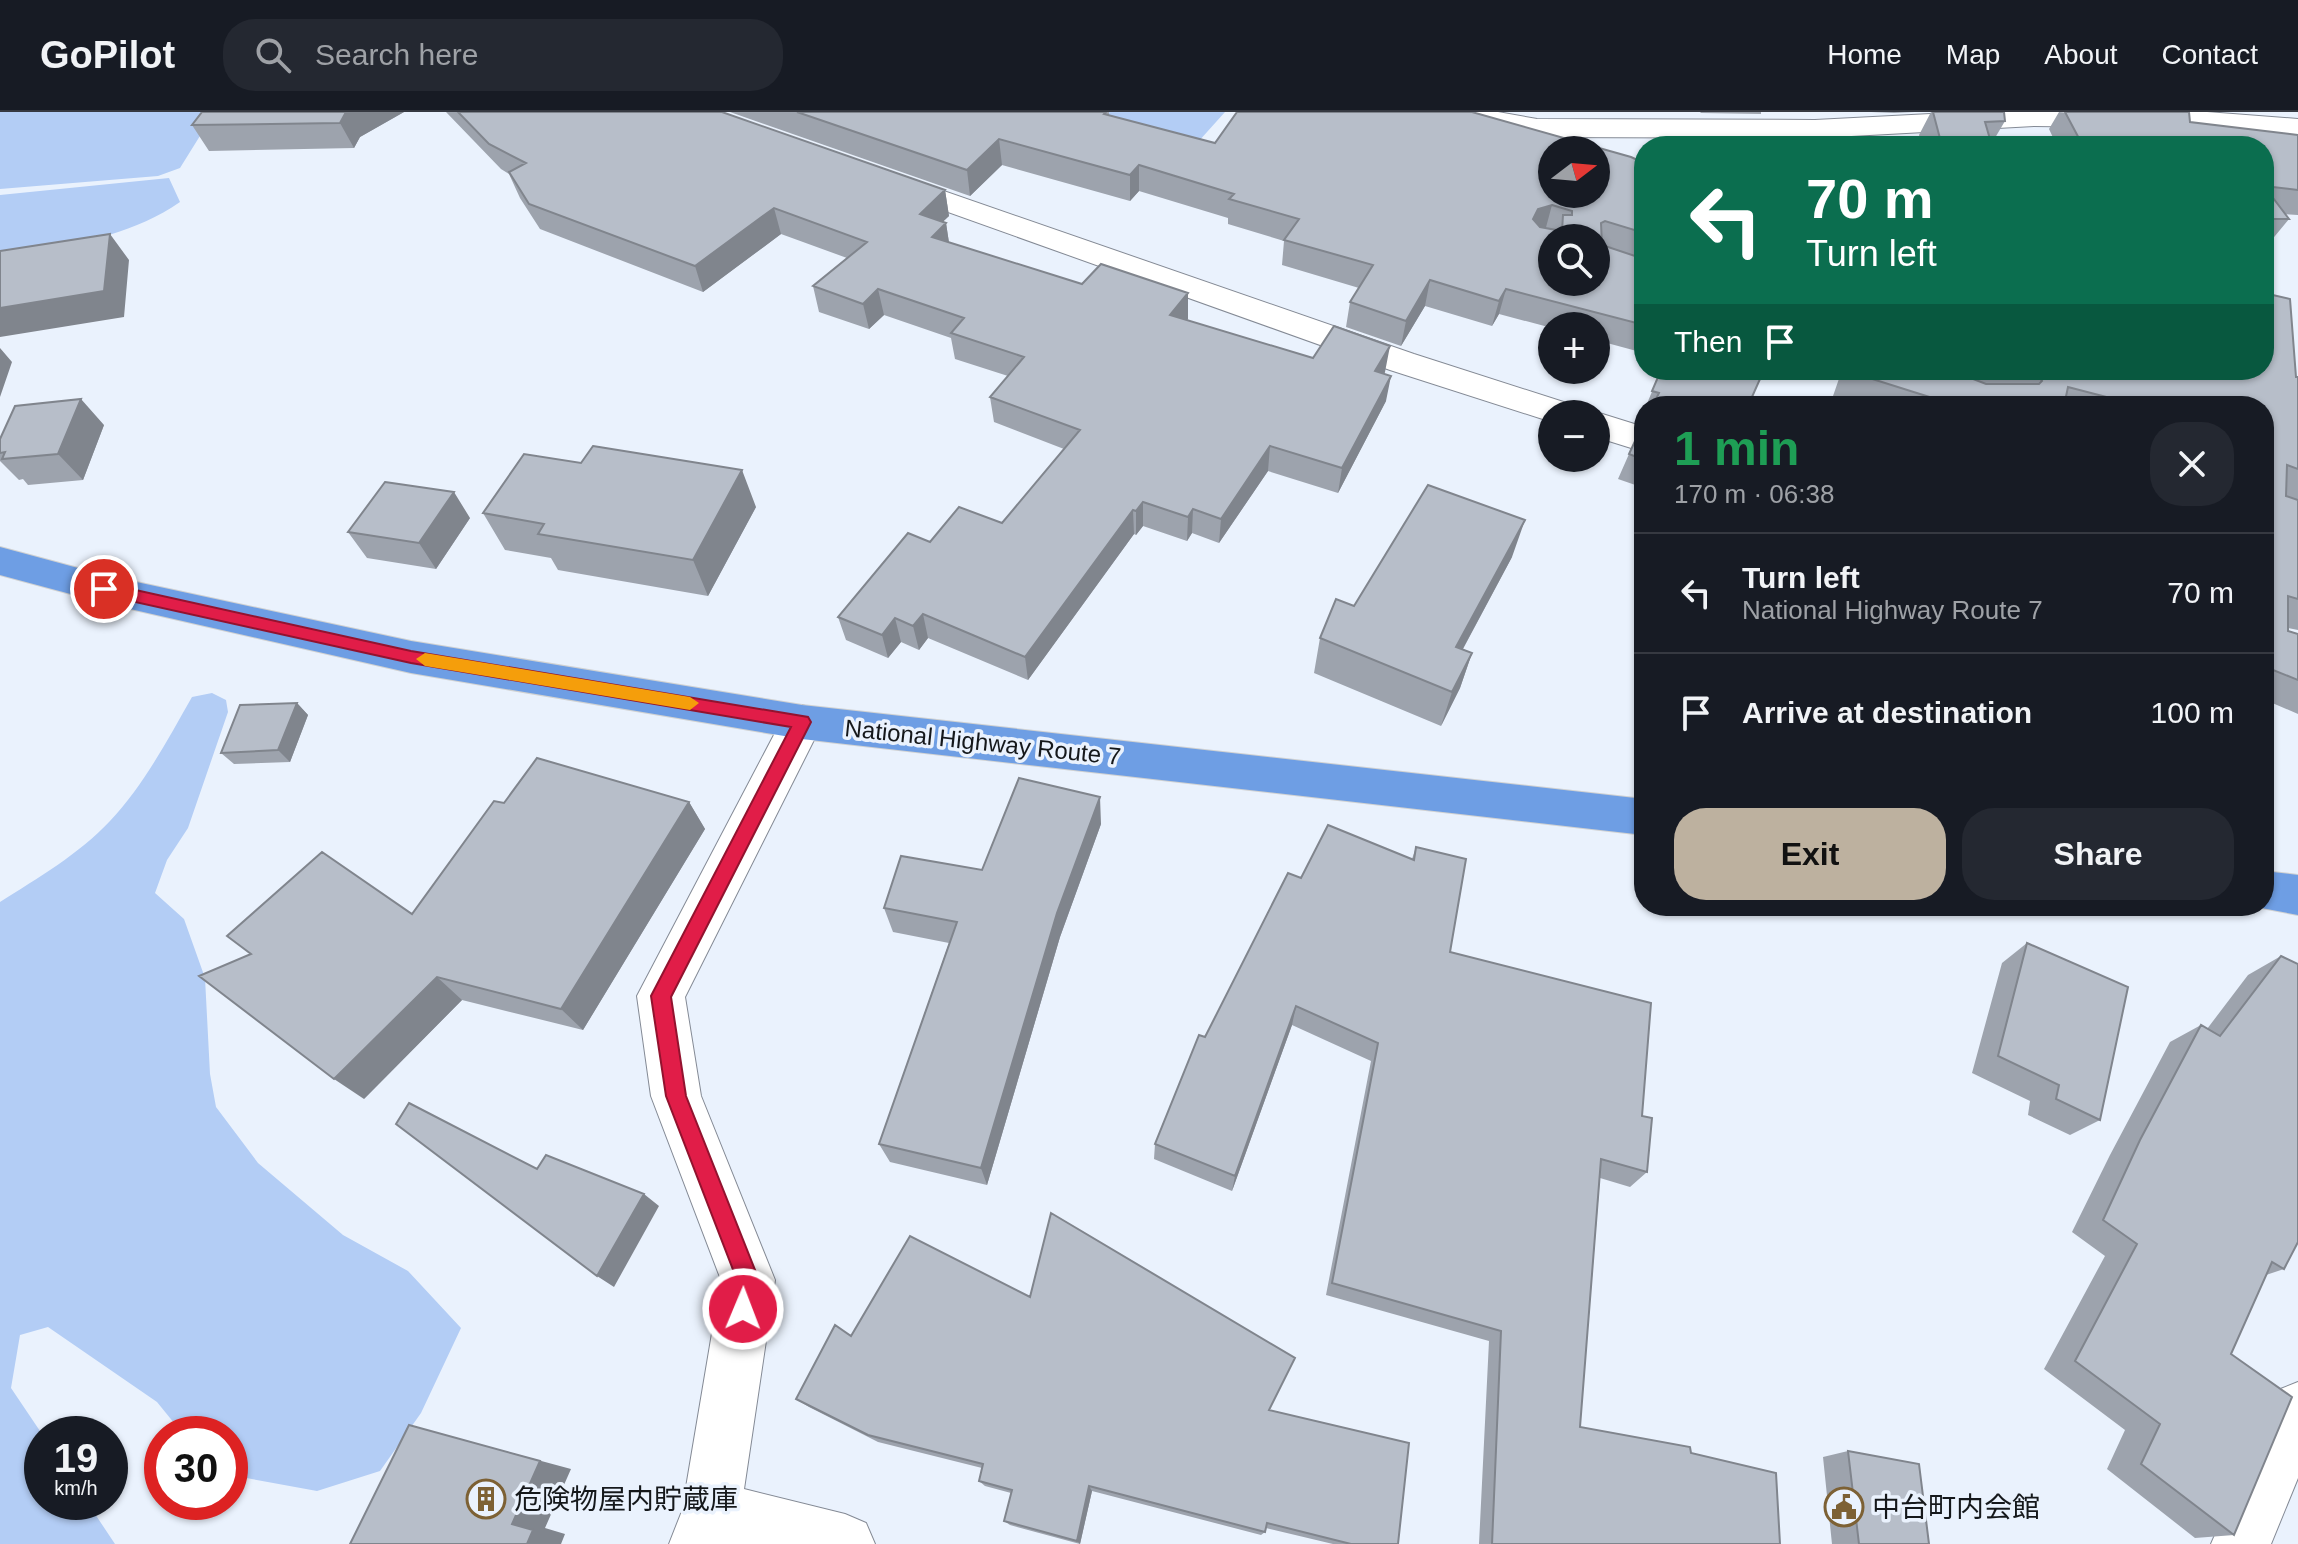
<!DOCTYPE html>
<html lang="en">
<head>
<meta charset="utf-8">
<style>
  body { margin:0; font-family:Helvetica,"Noto Sans JP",sans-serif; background:#242831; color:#f1f3f6; height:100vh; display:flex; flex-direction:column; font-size:30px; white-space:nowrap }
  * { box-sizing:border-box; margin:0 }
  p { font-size:26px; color:#9ea1a6 }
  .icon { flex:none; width:44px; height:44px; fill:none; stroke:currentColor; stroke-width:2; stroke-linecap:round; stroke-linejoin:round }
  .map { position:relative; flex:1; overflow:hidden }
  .sheet { position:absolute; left:1634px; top:284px; width:640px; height:520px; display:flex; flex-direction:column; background:#171b24; border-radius:32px; box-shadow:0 2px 6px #0004 }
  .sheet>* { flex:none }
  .banner { position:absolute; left:1634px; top:24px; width:640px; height:244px; border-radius:32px; box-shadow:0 2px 6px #0004; background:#0b6e4f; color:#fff; overflow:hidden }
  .needle { width:52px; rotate:74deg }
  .tools { position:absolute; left:1538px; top:24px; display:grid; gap:16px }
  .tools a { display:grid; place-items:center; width:72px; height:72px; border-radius:50%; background:#171b24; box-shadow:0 2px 6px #0004; font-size:40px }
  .speed { position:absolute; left:24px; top:1304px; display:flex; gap:16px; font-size:40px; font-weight:700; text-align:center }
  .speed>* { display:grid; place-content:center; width:104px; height:104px; border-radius:50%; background:#171b24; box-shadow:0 2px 6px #0004; line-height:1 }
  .speed small { font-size:20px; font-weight:400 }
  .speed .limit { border:12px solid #d22; background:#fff; color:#111 }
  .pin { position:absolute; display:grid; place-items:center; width:68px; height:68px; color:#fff; margin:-34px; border:4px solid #fff; border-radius:50%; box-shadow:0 2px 8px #0007 }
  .me { position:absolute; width:88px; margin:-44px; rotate:1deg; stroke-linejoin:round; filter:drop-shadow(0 0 6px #0008) }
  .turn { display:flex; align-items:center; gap:28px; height:168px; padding:0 40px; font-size:36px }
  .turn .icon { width:104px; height:104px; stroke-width:2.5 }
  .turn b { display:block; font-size:56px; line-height:68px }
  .then { display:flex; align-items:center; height:76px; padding:0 40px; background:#0003; gap:16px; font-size:30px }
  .round { display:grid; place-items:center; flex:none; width:84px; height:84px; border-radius:32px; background:#242831 }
  .overview { display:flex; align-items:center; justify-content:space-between; height:136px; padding:0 40px }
  h1 { font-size:48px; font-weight:700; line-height:60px; color:#1e9e55 }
  .primary-button { display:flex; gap:16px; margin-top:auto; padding:16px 40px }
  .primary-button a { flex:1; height:92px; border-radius:32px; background:#bdb19f; color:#111; font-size:32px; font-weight:700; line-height:92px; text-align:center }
  .primary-button a+a { background:#242831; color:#f1f3f6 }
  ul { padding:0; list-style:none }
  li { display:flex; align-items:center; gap:24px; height:120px; padding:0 40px; border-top:2px solid #363941 }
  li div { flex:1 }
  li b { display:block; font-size:30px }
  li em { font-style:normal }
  header { display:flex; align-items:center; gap:48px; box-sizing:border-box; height:112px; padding:0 40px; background:#171b24; border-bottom:2px solid #363941 }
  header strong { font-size:38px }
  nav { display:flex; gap:44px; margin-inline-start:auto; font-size:28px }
  .search { width:560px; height:72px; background:#242831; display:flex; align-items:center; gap:20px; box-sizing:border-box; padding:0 28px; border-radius:32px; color:#9ea1a6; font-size:30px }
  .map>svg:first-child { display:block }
  .green { fill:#b3cdf5 }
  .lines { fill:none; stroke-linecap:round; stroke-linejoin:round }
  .minor-casing { stroke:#848a95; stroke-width:2 }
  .trunk-casing { stroke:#d0d1d1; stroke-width:2 }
  .minor { fill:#fff; fill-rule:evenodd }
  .trunk { fill:#6e9ee4; fill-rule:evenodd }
  .wall { fill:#9da3ad }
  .shaded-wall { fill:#80858d }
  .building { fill:#b7bec9; stroke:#80858d; stroke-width:2; fill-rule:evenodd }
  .route { fill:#e11d48; stroke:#92132f; stroke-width:2 }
  .slow { fill:#f59e0b }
  .labels { text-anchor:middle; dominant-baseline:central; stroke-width:7; stroke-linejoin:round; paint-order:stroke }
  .street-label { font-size:24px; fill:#15181b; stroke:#eaf2fd }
  .near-poi-label { font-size:28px; fill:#15181b; stroke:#eaf2fd; text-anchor:start }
</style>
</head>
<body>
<header>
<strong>GoPilot</strong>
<div class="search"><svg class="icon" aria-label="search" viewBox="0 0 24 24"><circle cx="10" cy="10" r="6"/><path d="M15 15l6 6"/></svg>Search here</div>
<nav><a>Home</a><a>Map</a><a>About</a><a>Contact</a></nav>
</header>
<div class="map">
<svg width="2298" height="1432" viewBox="0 0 2298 1432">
  <rect width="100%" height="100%" fill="#eaf2fd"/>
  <!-- green -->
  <path class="green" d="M 0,0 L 205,0 L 213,3 L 180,56 L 158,64 L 0,77 Z
    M 1066,0 L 1225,0 L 1189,40 Z
    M 169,66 L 180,90 C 126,128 59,131 0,157 L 0,83 Z
    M 212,581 L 226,588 L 228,600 L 188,716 L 167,748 L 155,781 L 184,807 L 205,866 L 210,962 L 216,995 L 258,1051 L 343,1123 L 408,1159 L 461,1216 L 421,1301 L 380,1359 L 317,1379 L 230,1363 L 230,1322 L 183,1322 L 157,1290 L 48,1215 L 20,1223 L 11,1276 L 42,1322 L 42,1390 L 87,1390 L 115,1432 L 0,1432 L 0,790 C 38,766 79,742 110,709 C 144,673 168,627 192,585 Z"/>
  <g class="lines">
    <defs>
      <path id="minor" d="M 1439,0 L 1498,0 L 1537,7 L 1815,8 L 1969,0 L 2207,0 L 2298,7 L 2298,25 L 2188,16 L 2034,14 L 1815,26 L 1537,25 L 1443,6 Z
        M 889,60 L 1414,242 L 1576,294 L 1581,302 L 1552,302 L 1552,310 L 1390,258 L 878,75 L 874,69 L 878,63 Z
        M 1596,300 L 1644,315 L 1644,340 L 1596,325 L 1596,302 L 1589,302 Z
        M 802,593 L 817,598 L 823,610 L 685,885 L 701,984 L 775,1168 L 744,1377 L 845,1402 L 866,1411 L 875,1432 L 669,1432 L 682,1399 L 721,1168 L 651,984 L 637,884 L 787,598 Z
        M 2298,1270 L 2298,1366 L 2271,1432 L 2211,1432 L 2278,1278 Z"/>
      <path id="trunk" d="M 0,435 L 104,463 L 411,529 L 802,593 L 1644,687 L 1644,723 L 802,627 L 411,561 L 104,491 L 0,463 Z
        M 2264,759 L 2298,763 L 2298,803 L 2251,794 L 2264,794 Z"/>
    </defs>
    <!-- minor casing -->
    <use href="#minor" class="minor-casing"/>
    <!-- trunk casing -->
    <use href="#trunk" class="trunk-casing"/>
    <!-- minor -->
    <use href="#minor" class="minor"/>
    <!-- trunk -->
    <use href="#trunk" class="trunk"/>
  </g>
  <!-- wall -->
  <path class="wall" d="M 404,0 L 360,25 L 354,36 L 209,39 L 192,13 Z
    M 446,0 L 722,0 L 945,78 L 949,104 L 942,110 L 946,111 L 949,131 L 1188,207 L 1186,208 L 1313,246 L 1385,260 L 1384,262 L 1386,289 L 1338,381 L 1268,359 L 1219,431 L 1192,421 L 1187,429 L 1143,414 L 1136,423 L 1134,422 L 1028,568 L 928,526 L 919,538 L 901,530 L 888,546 L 846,528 L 838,505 L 930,430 L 1002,411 L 1064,337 L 994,310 L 990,285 L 1008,264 L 955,247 L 951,226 L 884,203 L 869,217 L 819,200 L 813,174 L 847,146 L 781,122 L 703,180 L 540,117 L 520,86 L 509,62 L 501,57 Z
    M 730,0 L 1109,0 L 1109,3 L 1215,31 L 1644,51 L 1644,241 L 1596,228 L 1596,214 L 1552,214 L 1552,216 L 1499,202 L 1492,214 L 1425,194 L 1401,234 L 1346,215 L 1350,190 L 1359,176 L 1282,153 L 1284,129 L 1228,112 L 1228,106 L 1139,79 L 1130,89 L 1002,53 L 970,84 Z
    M 1700,0 L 1761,0 L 1761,2 L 1701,1 Z
    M 1871,0 L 1915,0 L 1894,1 Z
    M 1931,0 L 2004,0 L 2005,9 L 1992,31 L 1992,34 L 1922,34 L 1919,23 Z
    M 2059,0 L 2190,10 L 2298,23 L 2298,103 L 2284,102 L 2289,107 L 2270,130 L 2264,130 L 2264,34 L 2057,34 L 2049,17 Z
    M 1661,258 L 1748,294 L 1646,294 Z
    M 1842,258 L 2264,258 L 2298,265 L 2298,518 L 2288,516 L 2288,519 L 2298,522 L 2298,602 L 2270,590 L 2265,658 L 2264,294 L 1865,294 L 1833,284 Z
    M 104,313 L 83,368 L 28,373 L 23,367 L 19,368 L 0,349 L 0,327 Z
    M 1644,315 L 1644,376 L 1618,367 L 1629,342 Z
    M 756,395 L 708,484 L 558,458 L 551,446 L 505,438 L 483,401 Z
    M 470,406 L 436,457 L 367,446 L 348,420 Z
    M 1512,445 L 1463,537 L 1472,541 L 1460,576 L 1441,614 L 1314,561 L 1320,526 L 1354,494 Z
    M 297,591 L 308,603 L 290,650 L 234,652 L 221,641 Z
    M 689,690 L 705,717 L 583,918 L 462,888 L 364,987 L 412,802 L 504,691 Z
    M 1101,712 L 1060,825 L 987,1073 L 890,1050 L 879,1032 L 949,831 L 893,820 L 884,796 Z
    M 1416,735 L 1450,840 L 1642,1004 L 1647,1060 L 1630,1075 L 1600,1066 L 1580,1315 L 1691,1341 L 1780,1432 L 1479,1432 L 1489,1229 L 1326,1183 L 1371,949 L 1292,913 L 1232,1079 L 1154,1047 L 1155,1032 L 1205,925 L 1301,766 L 1412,747 Z
    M 2027,831 L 2100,1008 L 2070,1023 L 2028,1003 L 2030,989 L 1972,961 L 2002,851 Z
    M 2281,844 L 2284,1157 L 2266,1163 L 2231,1242 L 2234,1423 L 2195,1426 L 2107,1357 L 2125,1318 L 2044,1257 L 2105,1144 L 2072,1120 L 2110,1043 L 2170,930 L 2201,913 L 2207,917 L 2248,863 Z
    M 1030,1185 L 1269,1298 L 1398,1432 L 1333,1432 L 1266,1416 L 1265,1420 L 1261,1423 L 1092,1379 L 1080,1432 L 1010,1413 L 1004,1409 L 1011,1381 L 985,1374 L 979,1369 L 982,1356 L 878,1330 L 809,1295 L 796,1287 L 851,1224 Z
    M 1848,1339 L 1929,1432 L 1832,1432 L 1823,1345 Z"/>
  <!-- shaded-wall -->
  <path class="shaded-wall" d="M 346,0 L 404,0 L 360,25 L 354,36 L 340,11 Z
    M 999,27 L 1002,53 L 970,84 L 967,58 Z
    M 1139,53 L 1139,79 L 1130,89 L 1130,63 Z
    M 945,78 L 949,104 L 924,128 L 920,102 Z
    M 1552,93 L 1545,119 L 1531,122 L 1533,107 L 1538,97 Z
    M 774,96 L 781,122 L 703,180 L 695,154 Z
    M 946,111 L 950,137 L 932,125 Z
    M 110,122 L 129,148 L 124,205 L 0,225 L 0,196 Z
    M 1430,168 L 1425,194 L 1401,234 L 1406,209 Z
    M 878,177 L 884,203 L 869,217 L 863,192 Z
    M 1506,177 L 1499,202 L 1492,214 L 1499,189 Z
    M 1188,181 L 1188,207 L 1169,229 L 1170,203 Z
    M 1390,234 L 1385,260 L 1371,284 L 1375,259 Z
    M 0,236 L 12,250 L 0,285 Z
    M 1391,264 L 1386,289 L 1338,381 L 1342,356 Z
    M 81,287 L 104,313 L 83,368 L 58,342 Z
    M 1270,334 L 1268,359 L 1219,431 L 1221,407 Z
    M 742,358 L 756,395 L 708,484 L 693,448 Z
    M 454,380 L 470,406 L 436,457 L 419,431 Z
    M 1143,390 L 1143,414 L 1136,423 L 1136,399 Z
    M 1193,397 L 1192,421 L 1187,429 L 1188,405 Z
    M 1133,398 L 1134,422 L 1028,568 L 1025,545 Z
    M 1525,408 L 1512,445 L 1445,570 L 1456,535 Z
    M 923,502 L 928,526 L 919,538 L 913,514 Z
    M 895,506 L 901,530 L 888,546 L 882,523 Z
    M 1472,541 L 1460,576 L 1441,614 L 1452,580 Z
    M 297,591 L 308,603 L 290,650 L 278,638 Z
    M 1100,685 L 1101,712 L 1060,825 L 987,1073 L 981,1056 L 1057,801 Z
    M 689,690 L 705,717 L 583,918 L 561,897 Z
    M 437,865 L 462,888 L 364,987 L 334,967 Z
    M 1296,894 L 1292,913 L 1232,1079 L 1235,1064 Z
    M 644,1082 L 659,1094 L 614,1175 L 597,1164 Z
    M 409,1313 L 571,1357 L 545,1416 L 565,1422 L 561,1432 L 527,1432 L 512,1412 Z
    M 1089,1374 L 1092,1379 L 1080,1432 L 1077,1429 Z"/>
  <!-- building -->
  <path class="building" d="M 202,0 L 346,0 L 340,11 L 192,13 Z
    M 458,0 L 722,0 L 945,78 L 920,102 L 946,111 L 932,125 L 1082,172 L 1101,152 L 1188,181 L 1170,203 L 1313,246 L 1334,214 L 1390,234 L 1375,259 L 1391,264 L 1342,356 L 1270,334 L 1221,407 L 1193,397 L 1188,405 L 1143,390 L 1136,399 L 1133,398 L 1025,545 L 923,502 L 913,514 L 895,506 L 882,523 L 838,505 L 908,421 L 930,430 L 959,395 L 1002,411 L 1080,318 L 990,285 L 1024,245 L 951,221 L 964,206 L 878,177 L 863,192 L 813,174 L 867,130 L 774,96 L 695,154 L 529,92 L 509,60 L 526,51 L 489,32 Z
    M 797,0 L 1106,0 L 1104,2 L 1215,31 L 1237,0 L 1472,0 L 1631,45 L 1644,51 L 1644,68 L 1642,70 L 1644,71 L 1644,121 L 1605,109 L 1601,111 L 1602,133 L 1644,147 L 1644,213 L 1506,177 L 1499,189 L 1430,168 L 1406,209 L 1350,190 L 1373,153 L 1284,128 L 1299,107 L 1229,87 L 1234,82 L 1139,53 L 1130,63 L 999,27 L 967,58 ZM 1552,38 L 1596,38 L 1596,82 L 1552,82 ZM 1552,93 L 1572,99 L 1572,103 L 1563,103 L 1562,119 L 1540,115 L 1533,107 L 1538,97 ZM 1552,126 L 1596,126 L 1596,170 L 1552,170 Z
    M 1933,0 L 2004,0 L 2005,9 L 1985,10 L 1992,34 L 1942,34 Z
    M 2065,0 L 2189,0 L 2190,10 L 2298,23 L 2298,78 L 2264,74 L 2289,107 L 2264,107 L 2264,34 L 2083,34 Z
    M 110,122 L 104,179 L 0,196 L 0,139 Z
    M 2264,181 L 2290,187 L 2296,265 L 2298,265 L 2298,357 L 2287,353 L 2286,384 L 2298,388 L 2298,487 L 2288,484 L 2288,519 L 2298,522 L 2298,568 L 2273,558 L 2265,658 L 2264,294 L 2141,294 L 2068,275 L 2064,294 L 1958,294 L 1847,259 L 1950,258 L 1986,272 L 2039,272 L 2042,269 L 2034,258 L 2264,258 Z
    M 1661,258 L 1764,258 L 1748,294 L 1656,294 L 1656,287 L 1659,281 L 1652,279 Z
    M 81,287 L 58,342 L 2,347 L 5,340 L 0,341 L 0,327 L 15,294 Z
    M 1642,314 L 1644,315 L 1644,348 L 1629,342 Z
    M 593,334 L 742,358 L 693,448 L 538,422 L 544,412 L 483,401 L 524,342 L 581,351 Z
    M 385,370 L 454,380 L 419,431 L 348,420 Z
    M 1428,373 L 1525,408 L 1456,535 L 1472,541 L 1452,580 L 1320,526 L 1336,487 L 1354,494 Z
    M 297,591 L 278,638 L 221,641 L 240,593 Z
    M 537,646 L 689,690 L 561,897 L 437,865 L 334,967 L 199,864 L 251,842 L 227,824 L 322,740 L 412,802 L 494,689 L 504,691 Z
    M 1019,666 L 1100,685 L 1057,801 L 981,1056 L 879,1032 L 957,810 L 884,796 L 901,744 L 982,758 Z
    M 1328,713 L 1414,748 L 1416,735 L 1466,747 L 1450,840 L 1651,891 L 1642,1004 L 1652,1006 L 1647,1060 L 1601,1047 L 1580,1315 L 1690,1335 L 1691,1341 L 1776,1361 L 1780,1432 L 1492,1432 L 1501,1219 L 1332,1171 L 1378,931 L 1296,894 L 1235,1064 L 1155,1032 L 1199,923 L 1205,925 L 1288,761 L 1301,766 Z
    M 2027,831 L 2128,875 L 2100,1008 L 2056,987 L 2059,973 L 1998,944 Z
    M 2281,844 L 2298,852 L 2298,1130 L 2284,1157 L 2272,1150 L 2231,1242 L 2292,1285 L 2234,1423 L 2141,1352 L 2160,1312 L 2075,1249 L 2137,1132 L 2103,1108 L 2140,1028 L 2201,913 L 2220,924 Z
    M 409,991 L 537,1057 L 546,1043 L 644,1082 L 597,1164 L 396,1012 Z
    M 1051,1101 L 1295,1246 L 1269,1298 L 1409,1331 L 1398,1432 L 1351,1432 L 1267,1411 L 1265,1420 L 1089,1374 L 1077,1429 L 1004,1409 L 1012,1378 L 979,1369 L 983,1352 L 868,1323 L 796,1287 L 835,1213 L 851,1224 L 910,1124 L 1030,1185 Z
    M 409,1313 L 540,1349 L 512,1412 L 533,1418 L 527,1432 L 350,1432 Z
    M 1848,1339 L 1919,1352 L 1929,1432 L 1859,1432 Z"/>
  <!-- route -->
  <path class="route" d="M 104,471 L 411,539 L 808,605 L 811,610 L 671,885 L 686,984 L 759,1168 L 751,1205 L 743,1208 L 735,1205 L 732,1197 L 737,1168 L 666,984 L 651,884 L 791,615 L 411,551 L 99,482 L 99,473 Z"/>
  <!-- slow -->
  <path class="slow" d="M 425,541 L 690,585 L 699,591 L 690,598 L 425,554 L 416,547 Z"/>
  <!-- icons -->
  <defs>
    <symbol id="building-ring" viewBox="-11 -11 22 22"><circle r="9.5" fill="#eaf2fd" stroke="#7d6134" stroke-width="1.5"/><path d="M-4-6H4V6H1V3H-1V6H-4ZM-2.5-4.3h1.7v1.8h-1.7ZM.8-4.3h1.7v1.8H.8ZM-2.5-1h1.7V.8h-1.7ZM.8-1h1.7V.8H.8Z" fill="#7d6134"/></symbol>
    <symbol id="civic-ring" viewBox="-11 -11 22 22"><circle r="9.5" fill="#eaf2fd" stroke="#7d6134" stroke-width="1.5"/><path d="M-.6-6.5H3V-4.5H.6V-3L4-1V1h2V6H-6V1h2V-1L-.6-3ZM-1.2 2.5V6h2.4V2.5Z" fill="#7d6134"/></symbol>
  </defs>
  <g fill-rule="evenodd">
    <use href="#building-ring" x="464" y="1365" width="44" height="44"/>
    <use href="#civic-ring" x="1822" y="1373" width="44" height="44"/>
  </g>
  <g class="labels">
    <!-- street labels -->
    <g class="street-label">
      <text transform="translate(983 630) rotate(6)">National Highway Route 7</text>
    </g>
    <!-- near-poi labels -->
    <g class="near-poi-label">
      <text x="514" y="1387">危険物屋内貯蔵庫</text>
      <text x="1872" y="1395">中台町内会館</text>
    </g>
  </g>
</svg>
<div class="tools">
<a><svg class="needle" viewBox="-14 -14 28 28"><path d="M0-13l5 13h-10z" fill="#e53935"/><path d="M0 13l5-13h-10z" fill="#9ea1a6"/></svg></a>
<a><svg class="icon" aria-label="search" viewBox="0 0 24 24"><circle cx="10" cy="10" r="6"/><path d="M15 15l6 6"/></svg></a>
<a>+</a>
<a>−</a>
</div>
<div class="speed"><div>19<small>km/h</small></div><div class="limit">30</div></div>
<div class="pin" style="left:104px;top:477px;background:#d93025"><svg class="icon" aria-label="arrive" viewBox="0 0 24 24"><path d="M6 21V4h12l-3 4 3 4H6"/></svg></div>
<svg class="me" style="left:743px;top:1197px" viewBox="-20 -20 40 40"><circle r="17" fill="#e11d48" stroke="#fff" stroke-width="3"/><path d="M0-11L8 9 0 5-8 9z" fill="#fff"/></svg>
<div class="banner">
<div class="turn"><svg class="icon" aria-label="left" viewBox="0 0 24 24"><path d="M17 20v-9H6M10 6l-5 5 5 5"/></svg><div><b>70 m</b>Turn left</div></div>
<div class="then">Then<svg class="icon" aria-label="arrive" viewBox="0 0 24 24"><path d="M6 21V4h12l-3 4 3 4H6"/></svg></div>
</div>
<section class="sheet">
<div class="overview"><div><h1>1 min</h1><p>170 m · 06:38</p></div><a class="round"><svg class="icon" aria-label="close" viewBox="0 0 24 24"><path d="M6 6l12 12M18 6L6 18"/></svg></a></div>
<ul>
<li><svg class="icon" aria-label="left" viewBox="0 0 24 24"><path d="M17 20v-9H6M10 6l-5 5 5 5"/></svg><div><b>Turn left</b><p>National Highway Route 7</p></div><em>70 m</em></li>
<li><svg class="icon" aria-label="arrive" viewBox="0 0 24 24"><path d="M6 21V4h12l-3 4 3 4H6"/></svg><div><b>Arrive at destination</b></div><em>100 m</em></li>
</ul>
<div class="primary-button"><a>Exit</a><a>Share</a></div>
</section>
</div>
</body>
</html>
